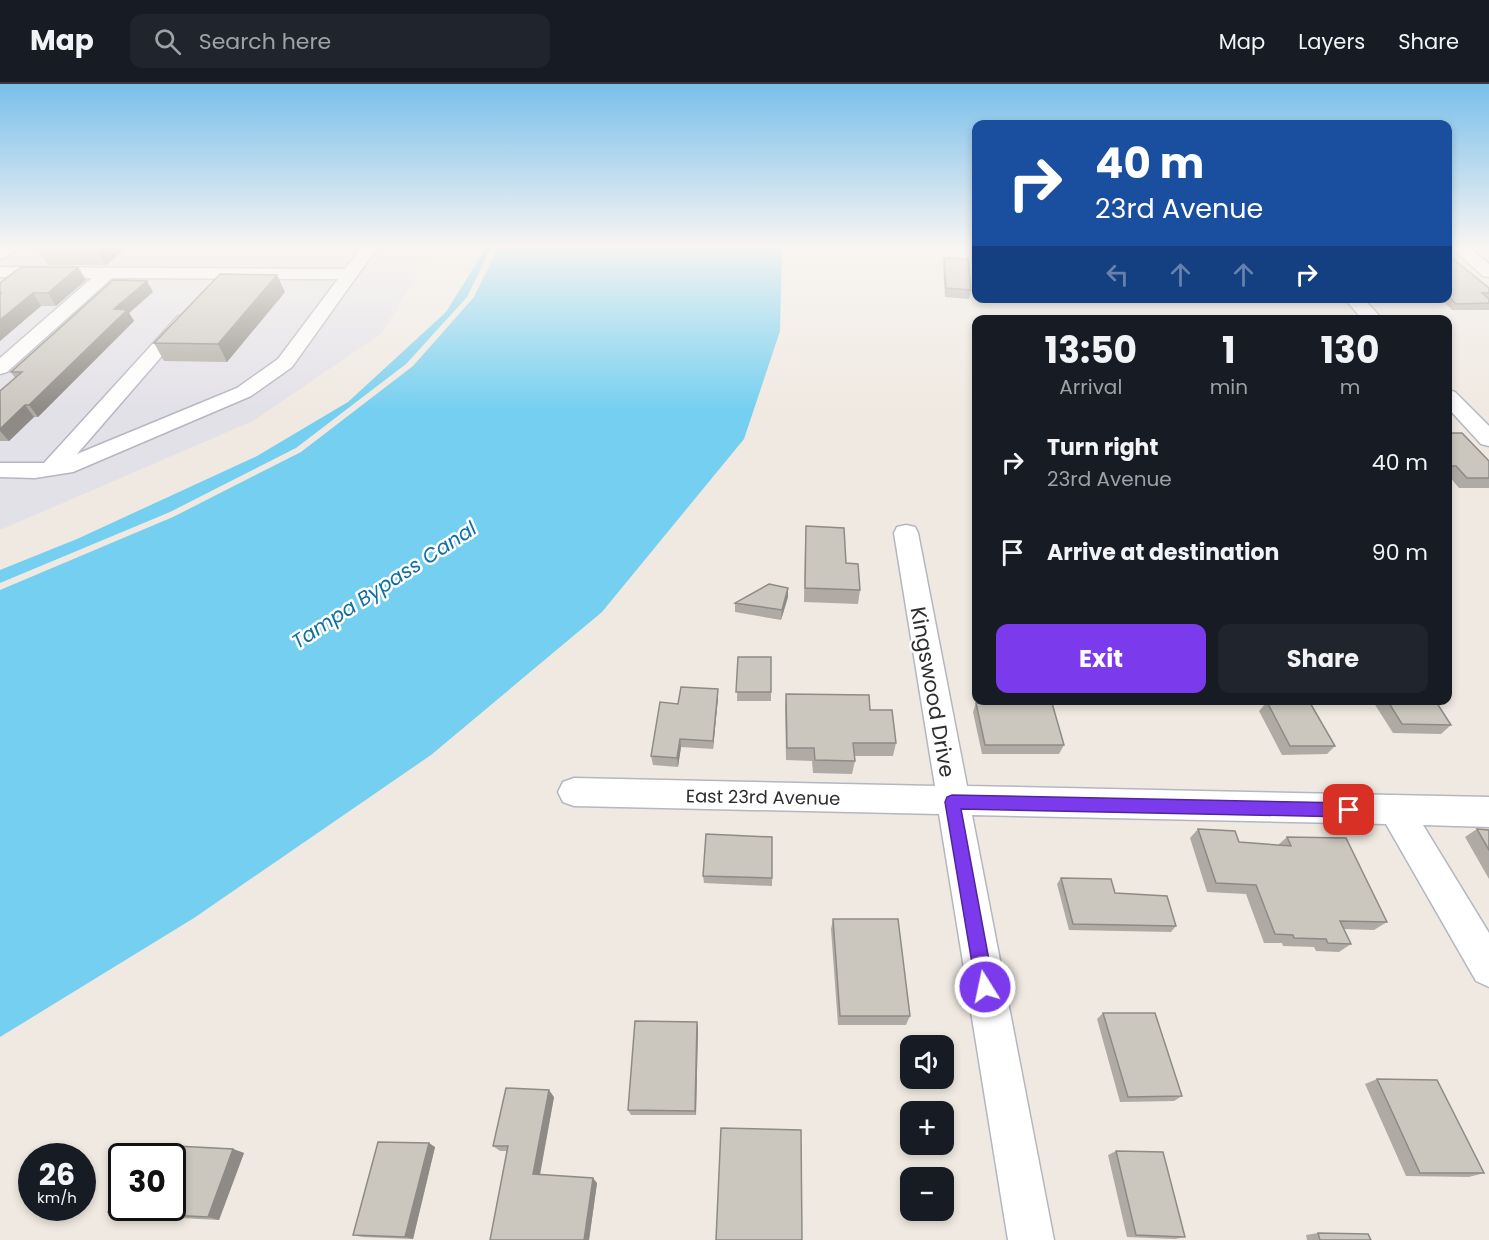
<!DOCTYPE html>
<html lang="en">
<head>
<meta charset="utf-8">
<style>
  body { margin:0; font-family:Poppins,sans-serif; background:#20242c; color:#f1f3f6; height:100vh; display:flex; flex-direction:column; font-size:22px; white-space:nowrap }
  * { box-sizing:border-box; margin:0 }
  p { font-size:20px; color:#9ea1a6 }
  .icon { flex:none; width:33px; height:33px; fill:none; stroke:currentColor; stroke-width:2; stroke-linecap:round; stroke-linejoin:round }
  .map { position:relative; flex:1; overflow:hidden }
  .side { position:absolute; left:972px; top:231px; width:480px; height:390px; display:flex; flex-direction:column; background:#171b24; border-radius:12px; box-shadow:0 3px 9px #0003 }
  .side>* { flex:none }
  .hud { position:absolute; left:972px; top:36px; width:480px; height:183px; border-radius:12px; box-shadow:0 3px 9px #0003; background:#1a4fa0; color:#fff; overflow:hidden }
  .buttons { position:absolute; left:900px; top:951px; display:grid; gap:12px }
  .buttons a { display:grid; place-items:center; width:54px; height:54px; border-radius:12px; background:#171b24; box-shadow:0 3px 9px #0003; font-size:30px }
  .speed { position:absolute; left:18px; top:1059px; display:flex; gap:12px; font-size:30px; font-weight:700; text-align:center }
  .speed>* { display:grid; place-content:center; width:78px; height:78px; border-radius:50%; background:#171b24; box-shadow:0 3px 9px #0003; line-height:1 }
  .speed small { font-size:15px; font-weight:400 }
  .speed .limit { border:3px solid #111; border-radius:9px; background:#fff; color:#111 }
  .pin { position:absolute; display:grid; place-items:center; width:51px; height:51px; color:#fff; margin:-26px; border-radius:12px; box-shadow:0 3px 9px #0006 }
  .me { position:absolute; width:66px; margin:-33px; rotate:350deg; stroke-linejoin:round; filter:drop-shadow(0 0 4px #0008) }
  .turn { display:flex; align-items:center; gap:21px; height:126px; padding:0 24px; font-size:27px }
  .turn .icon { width:78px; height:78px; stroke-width:2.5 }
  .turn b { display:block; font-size:42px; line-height:51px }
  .lanes { display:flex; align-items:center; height:57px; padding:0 24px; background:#0003; justify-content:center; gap:30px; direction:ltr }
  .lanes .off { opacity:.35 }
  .eta { display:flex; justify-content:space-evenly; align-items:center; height:102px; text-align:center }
  .eta b { font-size:36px; font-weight:700; line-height:42px }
  .primary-button { display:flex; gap:12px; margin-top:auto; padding:12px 24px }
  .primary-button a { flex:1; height:69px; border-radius:12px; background:#7c3aed; color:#fff; font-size:24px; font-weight:700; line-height:69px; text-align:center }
  .primary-button a+a { background:#20242c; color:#f1f3f6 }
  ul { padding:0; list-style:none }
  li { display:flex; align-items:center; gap:18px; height:90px; padding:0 24px }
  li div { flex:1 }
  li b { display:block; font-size:22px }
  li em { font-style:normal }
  header { display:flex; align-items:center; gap:36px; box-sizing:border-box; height:84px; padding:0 30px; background:#171b24; border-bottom:2px solid #363941 }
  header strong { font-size:28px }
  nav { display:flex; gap:33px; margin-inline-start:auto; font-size:21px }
  .search { width:420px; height:54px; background:#20242c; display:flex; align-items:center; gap:15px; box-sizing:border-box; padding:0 21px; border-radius:12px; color:#9ea1a6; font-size:22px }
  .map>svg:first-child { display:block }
  .industrial { fill:#e3e1e8 }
  .water { fill:#75cff0 }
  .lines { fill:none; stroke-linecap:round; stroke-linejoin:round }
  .minor-casing { stroke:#b4b7c1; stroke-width:3 }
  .minor { fill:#fff; fill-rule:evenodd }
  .wall { fill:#afaba4 }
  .shaded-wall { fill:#8e8b86 }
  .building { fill:#cbc7bf; stroke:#8e8b86; stroke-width:1.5 }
  .route { fill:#7c3aed; stroke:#51269a; stroke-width:1.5 }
  .labels { text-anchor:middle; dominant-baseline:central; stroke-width:5; stroke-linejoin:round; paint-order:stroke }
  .street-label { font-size:18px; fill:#2e2e2e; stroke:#fff }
  .water-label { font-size:20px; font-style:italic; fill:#0d6fa3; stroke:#fff }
  .near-street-label { font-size:21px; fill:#2e2e2e; stroke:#fff }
</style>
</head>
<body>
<header>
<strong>Map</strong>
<div class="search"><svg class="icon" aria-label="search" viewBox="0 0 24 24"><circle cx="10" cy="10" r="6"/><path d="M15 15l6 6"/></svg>Search here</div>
<nav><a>Map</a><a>Layers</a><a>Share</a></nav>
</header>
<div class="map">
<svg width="1489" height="1156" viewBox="0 0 1489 1156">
  <rect width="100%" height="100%" fill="#efe9e1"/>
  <!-- industrial -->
  <path class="industrial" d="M 0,164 L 433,164 L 382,249 L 253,337 L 0,446 Z"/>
  <!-- water -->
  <path class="water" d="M 486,164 L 491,164 L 467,213 L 406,280 L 296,364 L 170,428 L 0,499 L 0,486 L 77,455 L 257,372 L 348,318 L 446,228 Z
    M 498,164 L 782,164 L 780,247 L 744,355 L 602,528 L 431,671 L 194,834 L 0,953 L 0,506 L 173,433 L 301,368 L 413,282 L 474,213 Z"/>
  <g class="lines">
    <defs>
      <path id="minor" d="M 0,164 L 16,164 L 6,173 L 0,175 Z
        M 361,164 L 377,164 L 292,283 L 251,312 L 73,388 L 35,394 L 0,393 L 0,379 L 44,379 L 178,232 L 190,232 L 193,236 L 77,370 L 237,304 L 278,275 L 338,195 L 112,194 L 7,288 L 0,290 L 0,274 L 92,194 L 0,193 L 0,183 L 345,185 Z
        M 1452,164 L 1470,164 L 1489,180 L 1489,193 L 1483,192 Z
        M 1344,214 L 1363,214 L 1383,236 L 1363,236 Z
        M 1448,306 L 1455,308 L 1489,342 L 1489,362 L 1481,360 L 1448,324 Z
        M 906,441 L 915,443 L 918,449 L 967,702 L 1489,713 L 1489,743 L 1423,741 L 1489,849 L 1489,903 L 1476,897 L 1386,740 L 972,731 L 1054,1156 L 1008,1156 L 939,730 L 574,722 L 563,718 L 558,708 L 563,698 L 574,694 L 935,702 L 894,449 L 897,443 Z"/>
    </defs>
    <!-- minor casing -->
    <use href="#minor" class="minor-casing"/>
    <!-- minor -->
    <use href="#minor" class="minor"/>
  </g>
  <!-- wall -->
  <path class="wall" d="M 126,164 L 106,181 L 48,181 L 37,165 Z
    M 1448,171 L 1489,204 L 1489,226 L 1452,226 L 1440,214 L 1448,214 Z
    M 944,174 L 971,206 L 969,215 L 945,213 L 943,182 Z
    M 78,183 L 86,196 L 56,222 L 41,222 L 0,257 L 0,199 Z
    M 153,208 L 129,229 L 134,237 L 38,333 L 34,333 L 9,357 L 0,357 L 0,307 L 15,294 L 11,288 Z
    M 285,208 L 227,278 L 164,277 L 154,259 Z
    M 1448,349 L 1489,377 L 1489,404 L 1459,404 L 1449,392 L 1448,392 Z
    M 806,442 L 846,479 L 860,506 L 858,520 L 804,518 L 805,456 Z
    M 788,504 L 788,513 L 781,536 L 735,528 L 735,519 Z
    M 738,573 L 771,608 L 771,617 L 737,617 Z
    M 786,610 L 896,659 L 893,672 L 854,672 L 855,677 L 852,690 L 813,689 L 812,677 L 786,676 L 785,623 Z
    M 718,614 L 713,665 L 681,663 L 678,683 L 653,681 L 651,672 L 678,620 Z
    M 1372,616 L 1435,616 L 1451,641 L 1441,650 L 1393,649 Z
    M 1267,618 L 1335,662 L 1327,670 L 1282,671 L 1259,627 Z
    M 976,619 L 1064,661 L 1059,670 L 982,670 L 973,628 Z
    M 1198,745 L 1239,758 L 1278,761 L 1287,753 L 1387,838 L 1374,846 L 1344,845 L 1351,860 L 1339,868 L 1316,867 L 1314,863 L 1283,862 L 1282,859 L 1264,859 L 1246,810 L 1207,808 L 1190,754 Z
    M 1477,745 L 1489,746 L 1489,795 L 1465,753 Z
    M 703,792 L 772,794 L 772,802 L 704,799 Z
    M 1061,794 L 1115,809 L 1176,842 L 1171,848 L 1069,846 L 1057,800 Z
    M 833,835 L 910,932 L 906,941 L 838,941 L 831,845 Z
    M 1103,929 L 1182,1012 L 1174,1017 L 1120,1018 L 1097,935 Z
    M 697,938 L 698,944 L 696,1031 L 631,1031 L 628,1026 Z
    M 1377,995 L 1484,1089 L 1469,1093 L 1406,1092 L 1365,1000 Z
    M 554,1013 L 540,1091 L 597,1099 L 589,1156 L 507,1067 L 500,1067 L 493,1062 Z
    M 435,1063 L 413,1155 L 362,1153 L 353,1151 Z
    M 233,1065 L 244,1069 L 219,1136 L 121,1131 L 108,1128 Z
    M 1116,1067 L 1185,1153 L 1175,1155 L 1127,1153 L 1108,1071 Z
    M 1318,1149 L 1371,1156 L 1307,1156 L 1306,1151 Z"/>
  <!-- shaded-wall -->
  <path class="shaded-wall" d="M 97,164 L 126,164 L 106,181 L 96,165 Z
    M 78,183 L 86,196 L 56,222 L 48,209 Z
    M 277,191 L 285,208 L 227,278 L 218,260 Z
    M 147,197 L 153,208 L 129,229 L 134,237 L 38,333 L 29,321 L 114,225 Z
    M 33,209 L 41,222 L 0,257 L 0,236 Z
    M 25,321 L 34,333 L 9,357 L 0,347 L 0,345 Z
    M 788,504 L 788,513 L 781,536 L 782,526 Z
    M 718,605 L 718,614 L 713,665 L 713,657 Z
    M 680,655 L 681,663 L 678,683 L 677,674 Z
    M 697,938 L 698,944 L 696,1031 L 695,1027 Z
    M 549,1006 L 554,1013 L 539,1095 L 533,1090 Z
    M 429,1059 L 435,1063 L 413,1155 L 405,1153 Z
    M 233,1065 L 244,1069 L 219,1136 L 208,1133 Z
    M 593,1094 L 597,1099 L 589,1156 L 584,1156 Z"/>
  <!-- building -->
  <path class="building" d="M 38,164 L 97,164 L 96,165 Z
    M 1448,171 L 1489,204 L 1489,209 L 1482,209 L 1489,215 L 1489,219 L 1456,220 L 1448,211 Z
    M 944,174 L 968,175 L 971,206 L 946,204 Z
    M 21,183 L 78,183 L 48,209 L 33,209 L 0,236 L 0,210 L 2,209 L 0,209 L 0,199 Z
    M 220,190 L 277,191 L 218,260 L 154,259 Z
    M 113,196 L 147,197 L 114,225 L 127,226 L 29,321 L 25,321 L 0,345 L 0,307 L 22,288 L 11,288 Z
    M 1448,349 L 1462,349 L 1489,377 L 1489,394 L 1467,394 L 1456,382 L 1448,382 Z
    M 806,442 L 844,444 L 846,479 L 858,480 L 860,506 L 805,504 Z
    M 769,500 L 788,504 L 782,526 L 735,519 Z
    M 738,573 L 771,573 L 771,608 L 736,608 Z
    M 681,603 L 718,605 L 713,657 L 680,655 L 677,674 L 651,672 L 660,618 L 678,620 Z
    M 786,610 L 869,611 L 870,626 L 892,626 L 896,659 L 853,659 L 855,677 L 815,676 L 814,664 L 787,664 Z
    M 1387,616 L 1435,616 L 1451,641 L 1402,640 Z
    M 1309,617 L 1335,662 L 1290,662 L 1267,618 Z
    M 976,619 L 1052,619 L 1064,661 L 985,661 Z
    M 1198,745 L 1235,747 L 1239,758 L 1291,762 L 1287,753 L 1346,754 L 1387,838 L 1340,837 L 1351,860 L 1328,859 L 1326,855 L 1294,854 L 1293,851 L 1275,850 L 1256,801 L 1216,799 Z
    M 1477,745 L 1489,746 L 1489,766 Z
    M 706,750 L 772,753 L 772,794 L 703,792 Z
    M 1061,794 L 1111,795 L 1115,809 L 1167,812 L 1176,842 L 1073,840 Z
    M 833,835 L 898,835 L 910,932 L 840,932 Z
    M 1103,929 L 1155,929 L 1182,1012 L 1128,1013 Z
    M 635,937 L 697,938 L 695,1027 L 628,1026 Z
    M 1377,995 L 1437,996 L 1484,1089 L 1420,1089 Z
    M 506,1004 L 549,1006 L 533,1090 L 593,1094 L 584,1156 L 490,1156 L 508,1062 L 493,1062 Z
    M 721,1044 L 801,1046 L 802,1156 L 716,1156 Z
    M 378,1058 L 429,1059 L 405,1153 L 353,1151 Z
    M 137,1060 L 233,1065 L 208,1133 L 108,1128 L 122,1096 L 122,1124 L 172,1124 L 172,1072 L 132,1072 Z
    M 1116,1067 L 1163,1068 L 1185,1153 L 1136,1151 Z
    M 1318,1149 L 1368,1150 L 1371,1156 L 1320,1156 Z"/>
  <!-- sky -->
  <linearGradient id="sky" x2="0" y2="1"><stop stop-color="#7abfeb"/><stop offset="0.5" stop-color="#f8f5f2"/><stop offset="1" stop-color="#f8f5f2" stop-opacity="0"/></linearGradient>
  <rect width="1489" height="326" fill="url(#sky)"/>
  <!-- route -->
  <path class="route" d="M 952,711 L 1349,719 L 1355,721 L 1357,726 L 1355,731 L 1349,733 L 961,725 L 994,903 L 992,909 L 985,912 L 979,909 L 976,903 L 945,718 L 947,713 Z"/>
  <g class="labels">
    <!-- street labels -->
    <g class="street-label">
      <text transform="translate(763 713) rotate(1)">East 23rd Avenue</text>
    </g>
    <!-- water labels -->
    <g class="water-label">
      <text transform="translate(384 501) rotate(-33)">Tampa Bypass Canal</text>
    </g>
    <!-- near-street labels -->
    <g class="near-street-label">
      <text transform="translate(933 608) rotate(80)">Kingswood Drive</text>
    </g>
  </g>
</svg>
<div class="buttons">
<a><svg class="icon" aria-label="sound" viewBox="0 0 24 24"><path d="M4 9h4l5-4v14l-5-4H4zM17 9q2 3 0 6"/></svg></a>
<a>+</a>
<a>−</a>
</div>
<div class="speed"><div>26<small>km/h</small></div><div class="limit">30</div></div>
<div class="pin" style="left:1349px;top:726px;background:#d93025"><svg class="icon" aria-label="arrive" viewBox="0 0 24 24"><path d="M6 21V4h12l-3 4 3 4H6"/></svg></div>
<svg class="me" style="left:985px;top:903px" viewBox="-20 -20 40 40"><circle r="17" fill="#7c3aed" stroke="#fff" stroke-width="3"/><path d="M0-11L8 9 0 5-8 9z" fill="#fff"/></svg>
<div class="hud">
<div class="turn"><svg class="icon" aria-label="right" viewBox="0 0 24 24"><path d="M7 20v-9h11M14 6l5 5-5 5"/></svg><div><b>40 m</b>23rd Avenue</div></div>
<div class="lanes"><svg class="icon off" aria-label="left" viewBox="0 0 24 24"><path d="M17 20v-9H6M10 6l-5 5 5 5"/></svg><svg class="icon off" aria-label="ahead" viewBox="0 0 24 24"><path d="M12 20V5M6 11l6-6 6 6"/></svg><svg class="icon off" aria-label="ahead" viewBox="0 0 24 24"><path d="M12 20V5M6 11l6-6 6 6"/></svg><svg class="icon" aria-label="right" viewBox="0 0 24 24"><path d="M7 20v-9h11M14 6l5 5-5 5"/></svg></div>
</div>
<section class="side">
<div class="eta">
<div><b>13:50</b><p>Arrival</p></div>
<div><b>1</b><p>min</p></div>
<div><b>130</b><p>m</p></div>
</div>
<ul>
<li><svg class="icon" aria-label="right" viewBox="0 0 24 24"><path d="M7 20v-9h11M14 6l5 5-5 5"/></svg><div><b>Turn right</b><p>23rd Avenue</p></div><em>40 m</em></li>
<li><svg class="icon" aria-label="arrive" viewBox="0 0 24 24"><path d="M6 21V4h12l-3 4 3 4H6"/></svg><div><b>Arrive at destination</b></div><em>90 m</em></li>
</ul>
<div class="primary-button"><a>Exit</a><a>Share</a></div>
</section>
</div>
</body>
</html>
